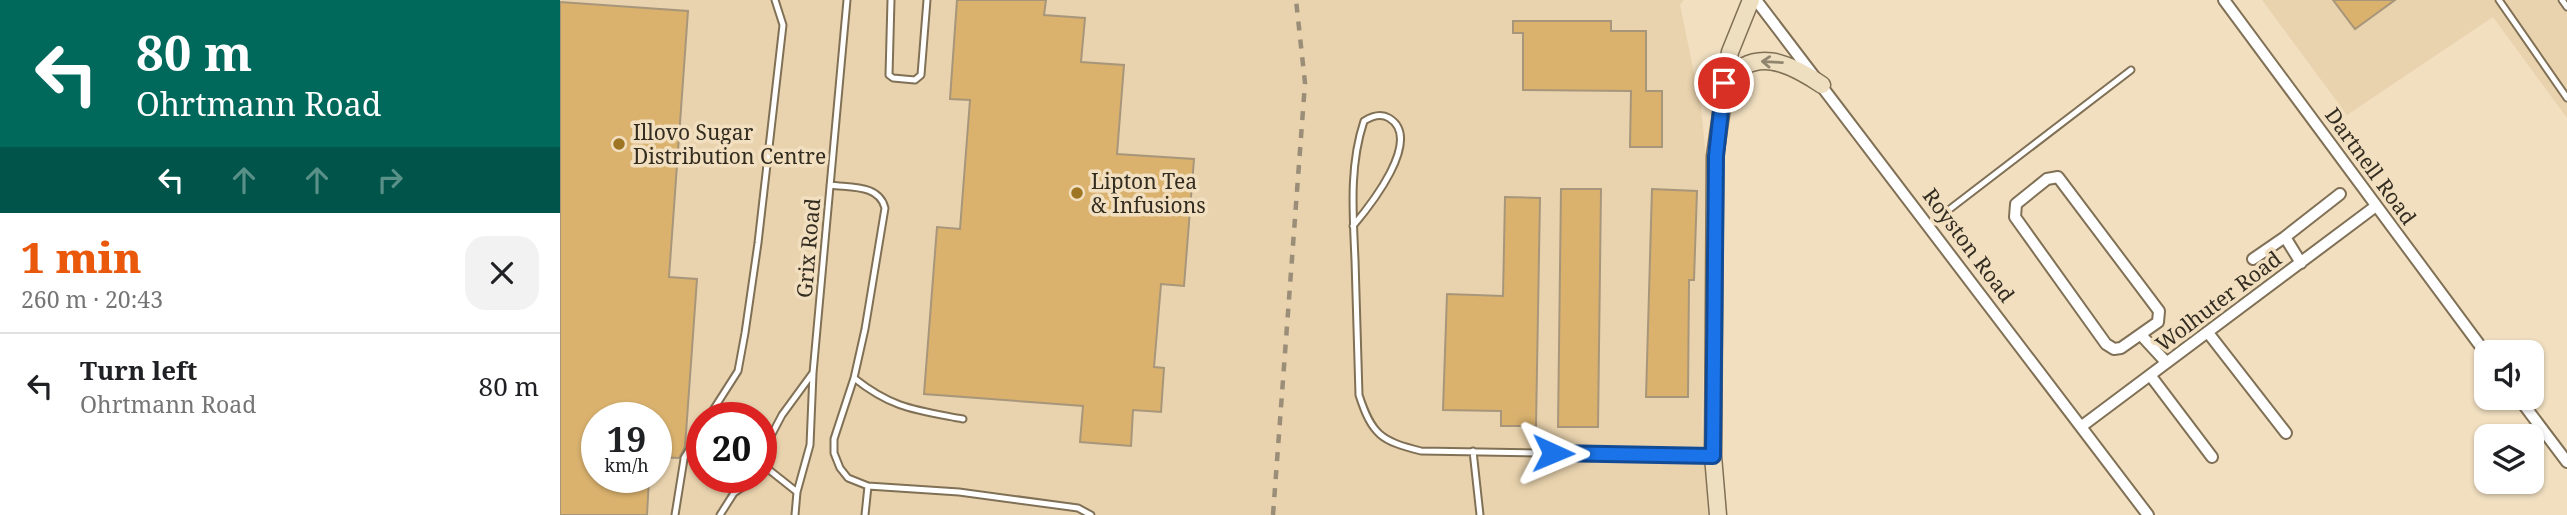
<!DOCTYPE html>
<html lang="en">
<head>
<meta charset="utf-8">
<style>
  body { margin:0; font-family:"Noto Serif",serif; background:#f2f2f2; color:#202124; height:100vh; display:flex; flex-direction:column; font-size:26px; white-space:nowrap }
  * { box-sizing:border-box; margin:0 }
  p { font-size:23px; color:#757577 }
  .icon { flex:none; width:38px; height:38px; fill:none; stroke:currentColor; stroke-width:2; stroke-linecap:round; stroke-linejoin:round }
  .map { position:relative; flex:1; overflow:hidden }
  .drawer { display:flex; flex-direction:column; background:#fff; width:560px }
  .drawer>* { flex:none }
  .hud { background:#00695c; color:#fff; overflow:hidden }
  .controls { position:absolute; left:1914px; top:340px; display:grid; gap:14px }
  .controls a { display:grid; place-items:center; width:70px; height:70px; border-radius:14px; background:#fff; box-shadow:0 2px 5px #0004; font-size:35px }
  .speed { position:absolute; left:21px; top:402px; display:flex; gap:14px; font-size:35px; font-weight:700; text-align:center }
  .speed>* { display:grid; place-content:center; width:91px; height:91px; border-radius:50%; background:#fff; box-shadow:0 2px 5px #0004; line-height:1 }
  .speed small { font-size:18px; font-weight:400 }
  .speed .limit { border:10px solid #d22; background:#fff; color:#111 }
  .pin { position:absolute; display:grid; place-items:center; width:60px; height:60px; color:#fff; margin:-30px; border:4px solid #fff; border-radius:50%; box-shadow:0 2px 7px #0007 }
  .me { position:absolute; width:77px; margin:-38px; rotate:91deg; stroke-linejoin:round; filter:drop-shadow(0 0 5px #0008) }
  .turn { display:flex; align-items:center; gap:24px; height:147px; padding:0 21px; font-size:32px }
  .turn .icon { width:91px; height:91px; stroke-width:2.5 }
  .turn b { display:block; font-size:49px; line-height:60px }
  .lanes { display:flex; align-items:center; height:66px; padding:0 21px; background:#0003; justify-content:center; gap:35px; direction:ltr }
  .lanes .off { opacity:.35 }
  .round { display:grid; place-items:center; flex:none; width:74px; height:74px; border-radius:21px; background:#f2f2f2 }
  .overview { display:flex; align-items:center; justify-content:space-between; height:119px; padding:0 21px }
  h1 { font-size:42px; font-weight:800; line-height:52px; color:#ea580c }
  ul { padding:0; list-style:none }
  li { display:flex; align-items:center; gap:21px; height:105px; padding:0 21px; border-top:2px solid #e0e0e0 }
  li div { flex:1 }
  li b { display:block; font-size:26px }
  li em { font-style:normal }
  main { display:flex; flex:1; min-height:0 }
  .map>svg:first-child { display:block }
  .built { fill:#e9d3ae; fill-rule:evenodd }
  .building { fill:#dab26e; stroke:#a8967a; stroke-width:2 }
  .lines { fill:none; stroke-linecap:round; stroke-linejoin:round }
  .service-casing { stroke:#807055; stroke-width:9 }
  .minor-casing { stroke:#807055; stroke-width:14 }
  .secondary-casing { stroke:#807055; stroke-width:19 }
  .service { stroke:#fff; stroke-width:5 }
  .minor { stroke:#fff; stroke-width:10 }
  .secondary { stroke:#eedfc0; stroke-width:16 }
  .rail { stroke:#9b8e78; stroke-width:4.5; stroke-dasharray:9 9; stroke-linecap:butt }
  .oneway { stroke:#908670 }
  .route-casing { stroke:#114b97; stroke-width:18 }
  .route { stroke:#1a73e8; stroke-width:12 }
  .poi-dot { fill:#9e7523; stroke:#f1dfc0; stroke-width:2.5 }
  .labels { text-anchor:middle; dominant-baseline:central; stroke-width:7; stroke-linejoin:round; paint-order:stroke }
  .poi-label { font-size:21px; fill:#332c20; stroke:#f1dfc0; text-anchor:start }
  .street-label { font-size:21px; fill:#332c20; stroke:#f1dfc0 }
</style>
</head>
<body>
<main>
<section class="drawer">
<div class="hud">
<div class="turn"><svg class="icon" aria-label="left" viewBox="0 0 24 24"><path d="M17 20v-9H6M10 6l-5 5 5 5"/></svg><div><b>80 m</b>Ohrtmann Road</div></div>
<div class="lanes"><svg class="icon" aria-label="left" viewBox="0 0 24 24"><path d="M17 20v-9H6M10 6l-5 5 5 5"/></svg><svg class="icon off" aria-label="ahead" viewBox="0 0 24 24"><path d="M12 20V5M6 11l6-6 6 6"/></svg><svg class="icon off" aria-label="ahead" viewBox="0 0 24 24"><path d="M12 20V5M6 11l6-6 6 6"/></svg><svg class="icon off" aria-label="right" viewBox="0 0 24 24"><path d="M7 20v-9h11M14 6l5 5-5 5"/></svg></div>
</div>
<div class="overview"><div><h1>1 min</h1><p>260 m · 20:43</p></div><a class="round"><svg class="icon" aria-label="close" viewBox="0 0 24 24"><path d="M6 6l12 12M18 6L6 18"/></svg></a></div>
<ul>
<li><svg class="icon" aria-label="left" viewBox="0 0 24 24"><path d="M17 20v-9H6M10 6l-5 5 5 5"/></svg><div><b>Turn left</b><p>Ohrtmann Road</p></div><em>80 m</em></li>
</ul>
</section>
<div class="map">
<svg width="2007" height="515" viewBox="0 0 2007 515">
  <rect width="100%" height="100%" fill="#f1dfc0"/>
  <!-- built -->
  <path class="built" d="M 0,0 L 1124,0 L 1120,5 L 1141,107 L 1149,190 L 1142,420 L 1148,515 L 0,515 ZM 37,418 L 96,418 L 96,478 L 37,478 ZM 142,418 L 201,418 L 201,478 L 142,478 Z
    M 1702,0 L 2007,0 L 2007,118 L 1933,17 L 1787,115 Z"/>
  <!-- building -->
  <path class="building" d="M 397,0 L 486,0 L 484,15 L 525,18 L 521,62 L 564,65 L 557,154 L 634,159 L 624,286 L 601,284 L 594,367 L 604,368 L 601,412 L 573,410 L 571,446 L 520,442 L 523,406 L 364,394 L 377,227 L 400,229 L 410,100 L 390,99 Z
    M 1773,0 L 1835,0 L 1795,29 Z
    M 0,2 L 128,11 L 109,277 L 137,279 L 125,447 L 119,458 L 96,457 L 96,418 L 37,418 L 37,478 L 89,478 L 87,515 L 0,515 Z
    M 953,21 L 1051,21 L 1051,31 L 1086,31 L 1086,91 L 1102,91 L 1102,147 L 1070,147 L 1071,91 L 963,90 L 963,33 L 953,33 Z
    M 1001,189 L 1041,189 L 1038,427 L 998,427 Z
    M 1092,189 L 1137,191 L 1134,280 L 1129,280 L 1128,397 L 1086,397 Z
    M 945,197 L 980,198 L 976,426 L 941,426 L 941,411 L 883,410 L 887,294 L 943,296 Z"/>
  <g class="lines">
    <defs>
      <path id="service" d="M 331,0 L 329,75 L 333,78 L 355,80 L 361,75 L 367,0
        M 1939,0 L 2007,98
        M 2002,0 L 2007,7
        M 270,185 C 290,188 319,184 325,208 L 305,329 L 294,378 L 274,439 L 274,453 L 280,468 L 288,478 L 308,486 L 399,492 L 518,508 L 531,515
        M 1369,225 L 1571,70
        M 793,226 C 809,207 864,139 829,118 C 821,113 812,116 804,121 C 789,166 793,213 795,260 C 796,305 798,350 799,395 C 812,435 821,441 861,451 L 1150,456
        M 294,378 C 333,409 356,410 403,419
        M 148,418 L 178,371 L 185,333 L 198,243 L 223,25 L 215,0
        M 913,451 L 920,515
        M 124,458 L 142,429
        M 237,492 L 208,469 L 203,451 L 222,415 L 252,374
        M 115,515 L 124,459
        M 160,515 L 174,493 L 196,478
        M 235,515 L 237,492 L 250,445 L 253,373 L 287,0
        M 305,515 L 308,486"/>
      <path id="minor" d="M 1196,0 L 1588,515
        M 1664,0 L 1927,355
        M 1498,177 L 1599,311 L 1598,322 L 1561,348 L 1554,349 L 1546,344 L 1455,217 L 1456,204 L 1487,179 Z
        M 1725,237 L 1780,194
        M 1693,259 L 1725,237 L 1741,263
        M 1649,334 L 1726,433
        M 1582,336 L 1606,362
        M 1590,375 L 1652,457
        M 1958,397 L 2007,462
        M 1522,426 L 1816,206"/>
      <path id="secondary" d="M 1164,83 C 1194,46 1228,62 1262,85
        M 1158,515 L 1153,456 L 1155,156 L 1170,52 L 1191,0"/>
    </defs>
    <!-- service casing -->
    <use href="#service" class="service-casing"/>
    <!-- minor casing -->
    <use href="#minor" class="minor-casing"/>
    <!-- secondary casing -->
    <use href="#secondary" class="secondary-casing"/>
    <!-- service -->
    <use href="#service" class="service"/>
    <!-- minor -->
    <use href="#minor" class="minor"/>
    <!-- secondary -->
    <use href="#secondary" class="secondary"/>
    <!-- rail -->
    <path class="rail" d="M 713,515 L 745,83 L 736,0"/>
  </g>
  <!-- one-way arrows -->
  <defs><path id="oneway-shaft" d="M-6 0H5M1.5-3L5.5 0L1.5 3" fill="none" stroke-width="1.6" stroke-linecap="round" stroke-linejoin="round" transform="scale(1.75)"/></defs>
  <use class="oneway" href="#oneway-shaft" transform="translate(1212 62) rotate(-177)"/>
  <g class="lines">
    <defs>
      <path id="route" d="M 993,453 L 1153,456 L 1156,156 L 1164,83"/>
    </defs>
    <!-- route casing -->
    <use href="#route" class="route-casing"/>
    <!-- route -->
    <use href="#route" class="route"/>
  </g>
  <!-- markers -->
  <g class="poi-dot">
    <circle cx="59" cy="144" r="7"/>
    <circle cx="517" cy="193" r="7"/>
  </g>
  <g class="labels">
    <!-- poi labels -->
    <g class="poi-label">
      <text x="73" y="132">Illovo Sugar<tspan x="73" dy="24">Distribution Centre</tspan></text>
      <text x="531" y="181">Lipton Tea<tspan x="531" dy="24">&amp; Infusions</tspan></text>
    </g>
    <!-- street labels -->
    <g class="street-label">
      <text transform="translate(1811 166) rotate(54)">Dartnell Road</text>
      <text transform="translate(1409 245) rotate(53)">Royston Road</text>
      <text transform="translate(248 248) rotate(-85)">Grix Road</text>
      <text transform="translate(1658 301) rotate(-37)">Wolhuter Road</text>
    </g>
  </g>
</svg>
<div class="controls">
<a><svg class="icon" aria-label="sound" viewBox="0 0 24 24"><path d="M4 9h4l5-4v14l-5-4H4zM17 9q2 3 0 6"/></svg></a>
<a><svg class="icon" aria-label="layers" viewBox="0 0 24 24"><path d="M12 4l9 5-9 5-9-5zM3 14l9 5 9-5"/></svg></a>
</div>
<div class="speed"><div>19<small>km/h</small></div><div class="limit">20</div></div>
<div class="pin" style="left:1164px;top:83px;background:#d93025"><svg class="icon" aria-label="arrive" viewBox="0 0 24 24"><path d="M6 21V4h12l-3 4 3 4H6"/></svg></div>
<svg class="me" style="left:993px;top:453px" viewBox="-20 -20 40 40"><path d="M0-17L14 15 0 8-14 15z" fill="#1a73e8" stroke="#fff" stroke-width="4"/></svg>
</div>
</main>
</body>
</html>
